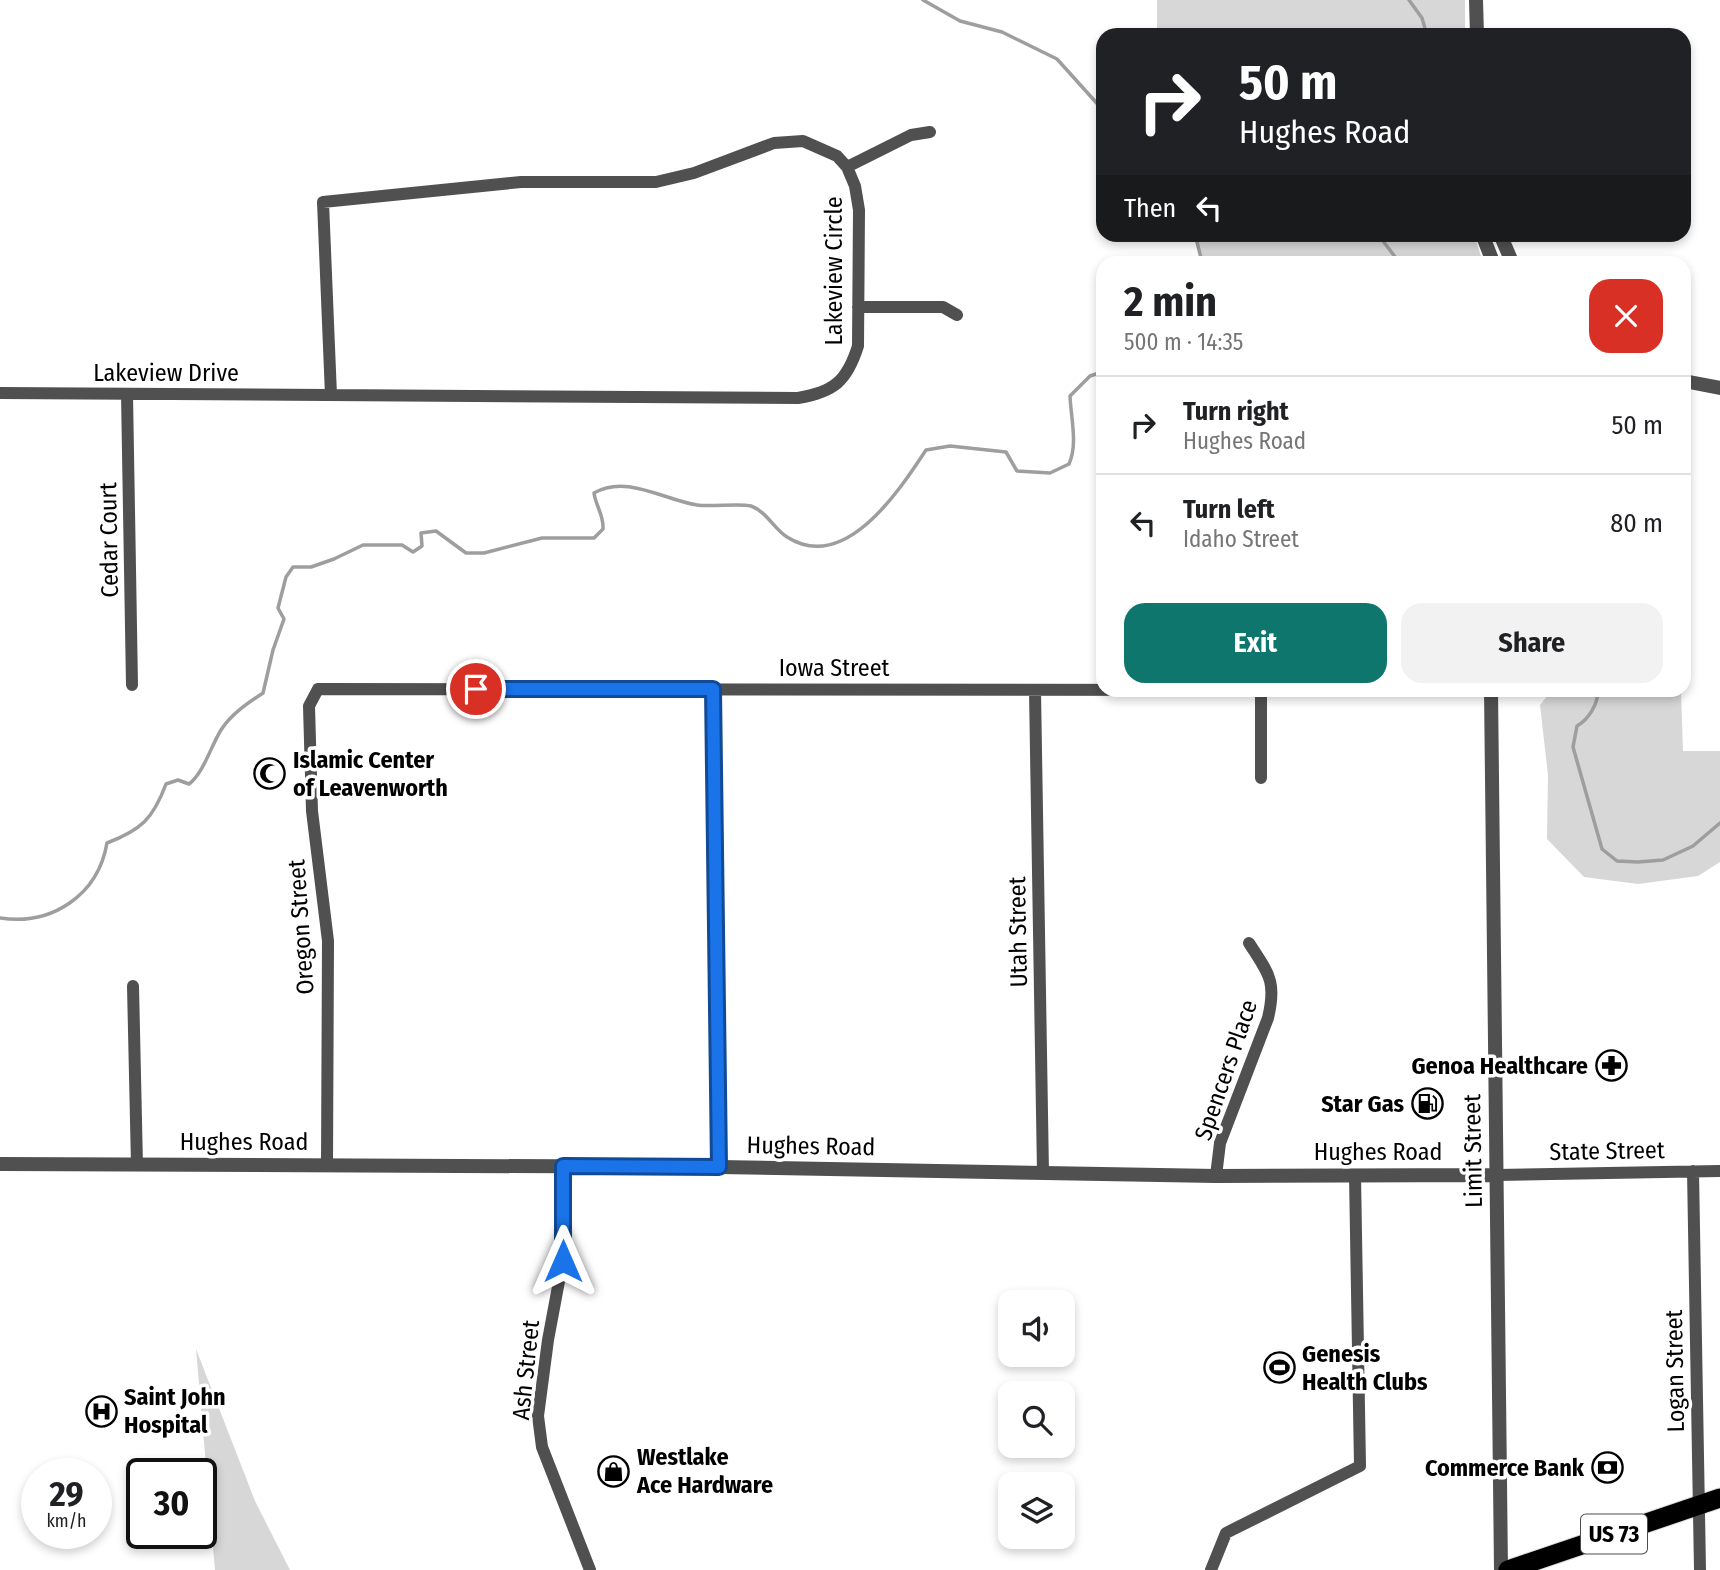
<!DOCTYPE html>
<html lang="en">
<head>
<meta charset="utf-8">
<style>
  body { margin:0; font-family:"Fira Sans Condensed",sans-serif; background:#f2f2f2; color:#202124; height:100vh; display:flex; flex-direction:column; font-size:26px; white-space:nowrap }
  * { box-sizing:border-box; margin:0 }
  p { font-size:23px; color:#757577 }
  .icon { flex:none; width:38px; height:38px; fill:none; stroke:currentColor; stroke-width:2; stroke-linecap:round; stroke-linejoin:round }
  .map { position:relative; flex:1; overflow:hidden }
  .drawer { position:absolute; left:1096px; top:256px; width:595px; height:441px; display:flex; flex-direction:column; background:#fff; border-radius:21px; box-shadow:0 4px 10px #0003 }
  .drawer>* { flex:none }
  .banner { position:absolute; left:1096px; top:28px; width:595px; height:214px; border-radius:21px; box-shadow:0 4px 10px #0003; background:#202124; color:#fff; overflow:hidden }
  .fabs { position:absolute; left:998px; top:1290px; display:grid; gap:14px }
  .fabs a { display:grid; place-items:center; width:77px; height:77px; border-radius:14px; background:#fff; box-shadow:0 4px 10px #0003; font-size:35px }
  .speed { position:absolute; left:21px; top:1458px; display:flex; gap:14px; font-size:35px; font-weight:700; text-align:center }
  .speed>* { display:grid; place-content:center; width:91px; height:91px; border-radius:50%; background:#fff; box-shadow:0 4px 10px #0003; line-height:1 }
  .speed small { font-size:18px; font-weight:400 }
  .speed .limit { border:4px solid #111; border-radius:10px; background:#fff; color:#111 }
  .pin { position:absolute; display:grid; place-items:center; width:60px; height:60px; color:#fff; margin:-30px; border:4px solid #fff; border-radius:50%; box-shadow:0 2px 7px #0007 }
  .me { position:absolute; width:77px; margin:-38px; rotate:0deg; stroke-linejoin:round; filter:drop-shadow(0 0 5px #0008) }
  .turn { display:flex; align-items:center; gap:24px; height:147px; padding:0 28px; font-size:32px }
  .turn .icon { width:91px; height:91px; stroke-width:2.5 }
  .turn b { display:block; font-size:49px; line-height:60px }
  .then { display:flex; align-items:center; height:66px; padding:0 28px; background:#0003; gap:14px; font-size:26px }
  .round { display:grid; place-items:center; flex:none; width:74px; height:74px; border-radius:21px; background:#f2f2f2 }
  .overview { display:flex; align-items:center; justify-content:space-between; height:119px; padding:0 28px }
  h1 { font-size:42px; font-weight:700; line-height:52px }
  .action { display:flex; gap:14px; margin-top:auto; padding:14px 28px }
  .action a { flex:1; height:80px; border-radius:21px; background:#0f766e; color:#fff; font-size:28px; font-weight:700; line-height:80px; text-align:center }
  .action a+a { background:#f2f2f2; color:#202124 }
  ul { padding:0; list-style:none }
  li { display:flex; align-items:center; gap:21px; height:98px; padding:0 28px; border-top:2px solid #e0e0e0 }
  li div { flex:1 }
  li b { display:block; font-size:26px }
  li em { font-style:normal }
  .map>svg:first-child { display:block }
  .green { fill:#d7d7d7 }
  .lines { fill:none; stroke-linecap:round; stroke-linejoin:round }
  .stream { stroke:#9e9e9e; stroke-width:3.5 }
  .trunk-casing { stroke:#dbdbdb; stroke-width:21 }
  .minor { stroke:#505050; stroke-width:12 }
  .tertiary { stroke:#505050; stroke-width:14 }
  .trunk { stroke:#000; stroke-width:19 }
  .route-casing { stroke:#114b97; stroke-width:18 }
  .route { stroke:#1a73e8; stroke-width:12 }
  .labels { text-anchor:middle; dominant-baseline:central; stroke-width:7; stroke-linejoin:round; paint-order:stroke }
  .shield { fill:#fff; stroke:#4c4c4c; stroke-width:2 }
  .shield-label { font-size:23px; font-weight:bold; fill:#000 }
  .street-label { font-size:24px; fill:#000; stroke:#fff }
  .poi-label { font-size:24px; font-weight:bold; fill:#000; stroke:#fff; text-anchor:start }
</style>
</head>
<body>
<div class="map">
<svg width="1720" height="1570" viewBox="0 0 1720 1570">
  <rect width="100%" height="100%" fill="#fff"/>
  <!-- green -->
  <path class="green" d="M 1157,0 L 1465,0 L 1465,35 L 1157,35 Z
    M 1195,235 L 1474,235 L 1483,262 L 1202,262 Z
    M 1552,690 L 1681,690 L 1683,751 L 1720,751 L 1720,862 L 1698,876 L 1638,884 L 1584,877 L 1547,839 L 1548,775 L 1540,705 Z
    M 196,1349 L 255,1501 L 290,1570 L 215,1570 Z"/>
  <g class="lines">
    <!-- stream -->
    <path class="stream" d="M 923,0 L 960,21 L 1002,32 L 1057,59 L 1102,109
      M 1409,0 L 1422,18 L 1427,35
      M 1195,234 L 1202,262
      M 1384,234 L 1383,241 L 1399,262
      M 1598,690 C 1598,704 1589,719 1577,726 L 1573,747 L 1602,849 L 1617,861 L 1638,862 L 1663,860 L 1693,846 L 1720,823
      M 0,918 C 52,926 98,895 107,843 C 141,830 153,819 166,784 L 178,780 L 189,784 C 203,774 211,746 221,730 C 231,714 248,703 263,693 L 273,650 L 284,619 L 278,608 L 286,577 L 293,567 L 311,567 L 334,559 L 363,545 L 402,545 L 413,552 L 422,546 L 421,533 L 436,531 L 466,553 L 484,553 L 542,538 L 594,538 L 603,529 C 604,515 596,507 594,493 C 626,474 664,500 697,505 C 711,507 740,503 751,506 C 767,512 774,529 787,537 C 845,574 899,491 926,450 L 950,446 L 1006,452 L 1017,471 L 1050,473 L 1069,464 C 1078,444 1071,419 1070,396 L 1090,376 L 1102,372"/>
    <defs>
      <path id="trunk" d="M 1508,1570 L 1720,1498"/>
    </defs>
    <!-- trunk casing -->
    <use href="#trunk" class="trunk-casing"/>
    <!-- minor -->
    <path class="minor" d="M 847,167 L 911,135 L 930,132
      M 858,307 L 943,307 L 957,315
      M 0,393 L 798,398 C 834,392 847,381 858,346 L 859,210 L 855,186 L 847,167 L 837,156 L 803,141 L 774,143 L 694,173 L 656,182 L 521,182 L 323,202 L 331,395
      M 127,394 L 132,685
      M 713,689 L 719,1167
      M 1035,691 L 1043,1173
      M 133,986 L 137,1165
      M 327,1165 L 328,941 L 312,811 L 309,706 L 318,689 L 1261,690 L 1261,778
      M 563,1166 L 563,1260 L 548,1340 L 538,1416 L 542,1447 L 590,1570
      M 1693,1171 L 1700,1570
      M 1496,1175 L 1720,1171
      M 1216,1176 L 1220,1143 L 1268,1018 C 1277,980 1268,973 1249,943
      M 1211,1570 L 1226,1533 L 1360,1466 L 1355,1175"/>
    <!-- tertiary -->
    <path class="tertiary" d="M 1476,0 L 1477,35
      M 1482,234 L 1493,262
      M 1500,234 L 1512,262
      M 1684,381 L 1720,388
      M 1491,690 L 1501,1570
      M 0,1164 L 719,1167 L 1216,1176 L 1496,1175"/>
    <!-- trunk -->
    <use href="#trunk" class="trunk"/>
  </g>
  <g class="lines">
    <defs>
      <path id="route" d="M 476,689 L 713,689 L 719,1167 L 563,1166 L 563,1261"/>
    </defs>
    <!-- route casing -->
    <use href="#route" class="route-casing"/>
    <!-- route -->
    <use href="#route" class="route"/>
  </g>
  <!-- icons -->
  <defs>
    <symbol id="mosque-ring" viewBox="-11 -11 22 22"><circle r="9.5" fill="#fff" stroke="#000" stroke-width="1.5"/><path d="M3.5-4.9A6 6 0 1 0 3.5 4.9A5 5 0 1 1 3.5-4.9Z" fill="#000"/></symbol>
    <symbol id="pharmacy-ring" viewBox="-11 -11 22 22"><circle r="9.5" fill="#fff" stroke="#000" stroke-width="1.5"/><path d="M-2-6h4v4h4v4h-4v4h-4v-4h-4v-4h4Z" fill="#000"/></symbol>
    <symbol id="fuel-ring" viewBox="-11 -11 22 22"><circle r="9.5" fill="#fff" stroke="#000" stroke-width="1.5"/><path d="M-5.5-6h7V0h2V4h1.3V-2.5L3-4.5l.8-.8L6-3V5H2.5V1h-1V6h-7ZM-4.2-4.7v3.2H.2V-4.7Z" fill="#000"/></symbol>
    <symbol id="stadium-ring" viewBox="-11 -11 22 22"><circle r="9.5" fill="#fff" stroke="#000" stroke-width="1.5"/><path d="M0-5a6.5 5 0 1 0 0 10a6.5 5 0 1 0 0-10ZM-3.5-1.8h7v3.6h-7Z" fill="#000"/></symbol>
    <symbol id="hospital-ring" viewBox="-11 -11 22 22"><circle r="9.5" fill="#fff" stroke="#000" stroke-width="1.5"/><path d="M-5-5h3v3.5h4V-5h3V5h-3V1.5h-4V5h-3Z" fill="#000"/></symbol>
    <symbol id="bank-ring" viewBox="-11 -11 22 22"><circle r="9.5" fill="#fff" stroke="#000" stroke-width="1.5"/><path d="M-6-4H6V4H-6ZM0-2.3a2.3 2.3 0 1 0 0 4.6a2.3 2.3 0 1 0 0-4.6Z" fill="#000"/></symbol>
    <symbol id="shop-ring" viewBox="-11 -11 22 22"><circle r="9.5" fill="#fff" stroke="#000" stroke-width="1.5"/><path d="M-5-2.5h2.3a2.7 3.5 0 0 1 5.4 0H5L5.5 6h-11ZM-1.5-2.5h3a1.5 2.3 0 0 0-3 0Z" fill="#000"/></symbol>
  </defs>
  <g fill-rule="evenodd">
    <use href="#mosque-ring" x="252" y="756" width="35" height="35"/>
    <use href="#pharmacy-ring" x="1594" y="1048" width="35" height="35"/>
    <use href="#fuel-ring" x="1410" y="1086" width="35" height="35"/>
    <use href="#stadium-ring" x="1262" y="1350" width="35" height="35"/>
    <use href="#hospital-ring" x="84" y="1394" width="35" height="35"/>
    <use href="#bank-ring" x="1590" y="1450" width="35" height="35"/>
    <use href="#shop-ring" x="596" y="1454" width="35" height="35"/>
  </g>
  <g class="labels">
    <!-- shield labels -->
    <rect class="shield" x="1581" y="1514.5" width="66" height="39" rx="5"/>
    <g class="shield-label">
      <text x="1614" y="1534">US 73</text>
    </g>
    <!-- street labels -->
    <g class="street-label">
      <text transform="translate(834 271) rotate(-90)">Lakeview Circle</text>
      <text x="166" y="373">Lakeview Drive</text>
      <text transform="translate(109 540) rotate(-91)">Cedar Court</text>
      <text x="834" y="668">Iowa Street</text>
      <text transform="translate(301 927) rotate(-94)">Oregon Street</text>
      <text transform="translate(1018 932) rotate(-91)">Utah Street</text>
      <text transform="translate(1226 1070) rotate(-71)">Spencers Place</text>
      <text x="244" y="1142">Hughes Road</text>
      <text transform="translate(811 1146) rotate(1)">Hughes Road</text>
      <text transform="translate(1473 1151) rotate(-91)">Limit Street</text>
      <text transform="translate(1607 1151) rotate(-1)">State Street</text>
      <text x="1378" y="1152">Hughes Road</text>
      <text transform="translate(526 1370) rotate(-84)">Ash Street</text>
      <text transform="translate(1675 1371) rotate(-91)">Logan Street</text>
    </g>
    <!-- poi labels -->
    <g class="poi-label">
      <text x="293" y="760">Islamic Center<tspan x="293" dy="28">of Leavenworth</tspan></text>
      <text x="1588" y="1066" text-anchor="end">Genoa Healthcare</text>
      <text x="1404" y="1104" text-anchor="end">Star Gas</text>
      <text x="1302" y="1354">Genesis<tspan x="1302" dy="28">Health Clubs</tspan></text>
      <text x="124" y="1397">Saint John<tspan x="124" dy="28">Hospital</tspan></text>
      <text x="637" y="1457">Westlake<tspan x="637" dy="28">Ace Hardware</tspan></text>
      <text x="1584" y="1468" text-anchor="end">Commerce Bank</text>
    </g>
  </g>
</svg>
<div class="fabs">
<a><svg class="icon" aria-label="sound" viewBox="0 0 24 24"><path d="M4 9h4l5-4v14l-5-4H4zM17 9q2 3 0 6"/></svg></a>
<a><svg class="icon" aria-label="search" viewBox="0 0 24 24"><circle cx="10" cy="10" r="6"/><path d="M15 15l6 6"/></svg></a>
<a><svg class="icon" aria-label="layers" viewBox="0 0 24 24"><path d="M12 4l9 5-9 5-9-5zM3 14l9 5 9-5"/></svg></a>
</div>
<div class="speed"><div>29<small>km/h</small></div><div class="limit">30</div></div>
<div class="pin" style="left:476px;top:689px;background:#d93025"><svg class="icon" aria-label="arrive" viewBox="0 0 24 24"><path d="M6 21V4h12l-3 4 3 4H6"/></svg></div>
<svg class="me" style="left:563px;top:1261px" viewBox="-20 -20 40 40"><path d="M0-17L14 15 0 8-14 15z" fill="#1a73e8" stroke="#fff" stroke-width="4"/></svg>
<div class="banner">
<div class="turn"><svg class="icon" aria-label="right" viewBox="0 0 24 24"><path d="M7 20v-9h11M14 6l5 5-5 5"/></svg><div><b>50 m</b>Hughes Road</div></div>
<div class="then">Then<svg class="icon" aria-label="left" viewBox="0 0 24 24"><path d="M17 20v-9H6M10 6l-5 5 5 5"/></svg></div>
</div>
<section class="drawer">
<div class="overview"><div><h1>2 min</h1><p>500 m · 14:35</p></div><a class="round" style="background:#d93025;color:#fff"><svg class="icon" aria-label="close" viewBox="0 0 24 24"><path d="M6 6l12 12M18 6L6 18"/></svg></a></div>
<ul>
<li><svg class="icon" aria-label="right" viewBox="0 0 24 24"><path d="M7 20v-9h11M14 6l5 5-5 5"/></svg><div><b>Turn right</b><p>Hughes Road</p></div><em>50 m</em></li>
<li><svg class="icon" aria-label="left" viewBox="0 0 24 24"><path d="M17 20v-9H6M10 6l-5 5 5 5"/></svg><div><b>Turn left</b><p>Idaho Street</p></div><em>80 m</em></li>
</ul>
<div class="action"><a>Exit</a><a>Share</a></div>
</section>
</div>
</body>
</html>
